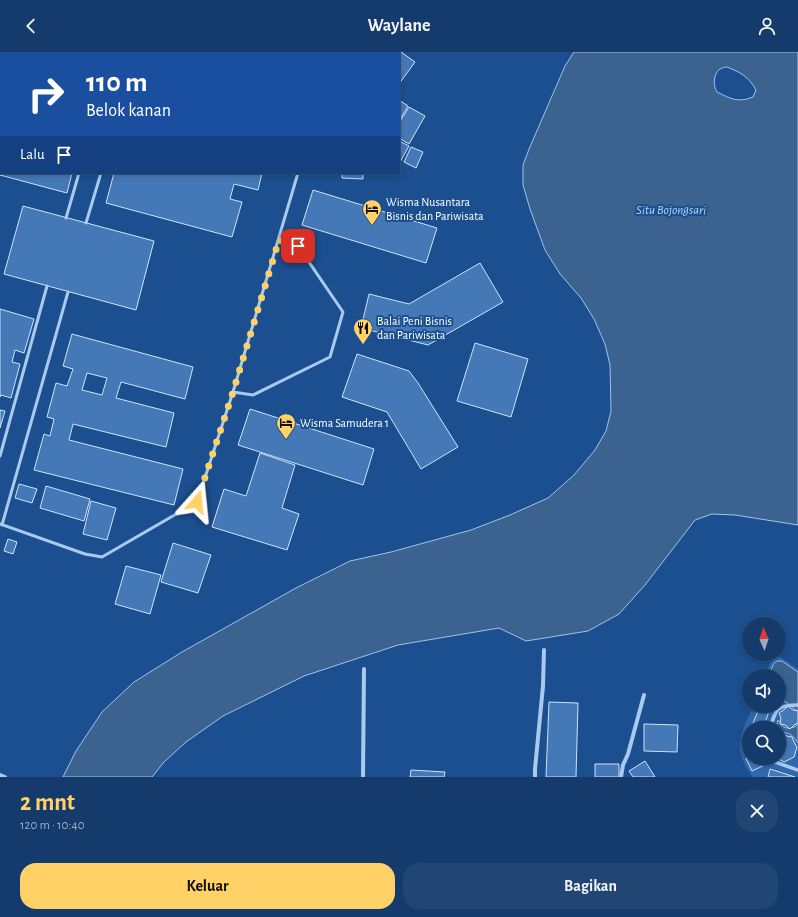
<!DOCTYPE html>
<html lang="id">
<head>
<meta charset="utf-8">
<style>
  body { margin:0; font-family:"Alegreya Sans",sans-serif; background:#214673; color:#f1f3f6; height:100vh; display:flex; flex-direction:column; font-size:15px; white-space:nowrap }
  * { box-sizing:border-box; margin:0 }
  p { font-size:13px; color:#9dadc1 }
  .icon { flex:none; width:22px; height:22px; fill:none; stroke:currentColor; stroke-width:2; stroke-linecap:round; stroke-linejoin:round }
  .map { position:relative; height:725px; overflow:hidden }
  .panel { display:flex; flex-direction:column; background:#143b6b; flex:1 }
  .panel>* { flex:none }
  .hud { position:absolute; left:0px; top:0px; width:400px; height:122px; box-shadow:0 2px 6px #0003,0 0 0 1px #33557e; background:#1a4fa0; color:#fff; overflow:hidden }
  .needle { width:26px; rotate:357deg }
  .fabs { position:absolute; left:742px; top:565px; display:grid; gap:8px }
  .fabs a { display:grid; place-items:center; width:44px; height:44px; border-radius:50%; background:#143b6b; box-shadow:0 2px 6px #0003,0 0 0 1px #33557e; font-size:20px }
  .pin { position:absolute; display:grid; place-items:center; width:34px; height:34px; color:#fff; margin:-17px; border-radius:8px; box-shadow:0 2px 6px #0006 }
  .me { position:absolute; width:44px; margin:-22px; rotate:18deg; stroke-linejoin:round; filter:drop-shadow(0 0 3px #0008) }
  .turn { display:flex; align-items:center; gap:14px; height:84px; padding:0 20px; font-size:18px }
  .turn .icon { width:52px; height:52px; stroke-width:2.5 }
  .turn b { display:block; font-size:28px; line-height:34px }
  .then { display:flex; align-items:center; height:38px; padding:0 20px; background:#0003; gap:8px; font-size:15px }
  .round { display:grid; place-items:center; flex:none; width:42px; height:42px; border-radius:16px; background:#214673 }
  .overview { display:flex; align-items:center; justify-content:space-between; height:68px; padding:0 20px }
  h1 { font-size:24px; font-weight:700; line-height:30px; color:#ffd166 }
  .cta { display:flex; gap:8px; margin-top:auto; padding:8px 20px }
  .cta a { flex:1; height:46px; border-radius:16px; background:#ffd166; color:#111; font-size:16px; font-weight:700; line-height:46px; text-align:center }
  .cta a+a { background:#214673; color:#f1f3f6 }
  header { display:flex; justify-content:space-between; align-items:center; height:52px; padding:0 20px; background:#143b6b; font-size:18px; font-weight:700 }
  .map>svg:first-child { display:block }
  .green { fill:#2e69ad; fill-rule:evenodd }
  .water { fill:#3c6290; stroke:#9cc4f0; fill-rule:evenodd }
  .building { fill:#4478b7; stroke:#cfe3fa; fill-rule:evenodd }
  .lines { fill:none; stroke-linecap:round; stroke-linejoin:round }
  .service { stroke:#a9c9ee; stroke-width:3 }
  .pedestrian { stroke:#a9c9ee; stroke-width:3.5 }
  .minor { stroke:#a9c9ee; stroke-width:4 }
  .route { stroke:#ffd166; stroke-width:7; stroke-dasharray:0 12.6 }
  .labels { text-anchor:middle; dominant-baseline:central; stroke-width:4; stroke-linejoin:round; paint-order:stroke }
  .poi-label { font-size:12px; fill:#fff; stroke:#1b4f8f; text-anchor:start }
  .water-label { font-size:13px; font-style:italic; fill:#b5d3f5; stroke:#1b4f8f }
</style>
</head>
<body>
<header><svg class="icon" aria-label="back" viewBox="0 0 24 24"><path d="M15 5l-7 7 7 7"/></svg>Waylane<svg class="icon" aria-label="person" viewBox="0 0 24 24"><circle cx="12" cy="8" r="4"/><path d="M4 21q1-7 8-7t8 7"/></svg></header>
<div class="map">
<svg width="798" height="725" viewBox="0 0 798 725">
  <rect width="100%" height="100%" fill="#1b4f8f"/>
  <!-- green -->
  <path class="green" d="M 780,605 L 798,617 L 798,725 L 753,725 C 750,722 748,718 746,715 C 733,692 744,676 753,654 L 779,654 L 779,624 L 765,624 L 770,611 L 775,606 ZM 749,676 L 779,676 L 779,706 L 749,706 Z"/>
  <!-- water -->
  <path class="water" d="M 574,0 L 798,0 L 798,473 L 735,463 L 712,462 L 695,468 L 645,533 L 619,562 L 588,579 L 526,589 L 499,576 L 398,593 L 304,624 L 223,664 L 186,690 L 164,710 L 152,725 L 63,725 L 76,699 L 102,660 L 134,630 L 182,600 L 296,536 L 350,509 L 391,500 L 471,478 L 510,463 L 548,446 L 574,423 L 595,398 L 606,379 L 611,359 L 610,313 L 605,292 L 594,267 L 581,246 L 560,222 L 545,198 L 530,157 L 523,133 L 523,113 L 529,97 L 565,14 ZM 727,15 C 740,20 749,25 756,38 L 753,45 C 738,51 731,47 717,40 C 713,34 713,22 720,17 C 722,16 725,15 727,15 Z
    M 777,609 L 782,609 L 798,620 L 798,661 L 795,657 L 779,645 L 779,624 L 768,624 L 774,611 Z
    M 778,668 C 784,677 785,677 795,675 L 798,671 L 798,691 C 792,682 789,680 779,681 L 779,676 L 776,676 Z"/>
  <!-- building -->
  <path class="building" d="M 400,0 L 401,0 L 415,10 L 399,32 L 399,1 Z
    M 399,48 L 408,54 L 399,69 Z
    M 409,55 L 425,64 L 409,92 L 399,86 L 399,71 Z
    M 0,88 L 1,88 L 1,121 L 72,121 L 67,141 L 0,123 Z
    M 399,89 L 409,94 L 399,112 Z
    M 411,95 L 423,100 L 416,116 L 404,110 Z
    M 114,121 L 262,121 L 258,138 L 234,132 L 230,147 L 242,150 L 232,185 L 106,151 Z
    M 342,121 L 363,121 L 363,127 L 342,126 Z
    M 313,138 L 437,176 L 426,211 L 302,173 Z
    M 23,154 L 154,189 L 136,258 L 4,222 Z
    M 480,211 L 503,250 L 428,293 L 361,276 L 369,242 L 409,252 Z
    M 0,257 L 34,267 L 24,301 L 15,298 L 12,310 L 20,312 L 11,346 L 1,343 L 0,345 Z
    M 72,282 L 193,315 L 185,347 L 121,330 L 116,346 L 174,361 L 166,395 L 73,372 L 69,388 L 183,417 L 174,453 L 34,418 L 44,382 L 50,384 L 54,367 L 47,365 L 56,331 L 67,334 L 73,317 L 63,314 ZM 87,321 L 107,326 L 102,343 L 82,338 Z
    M 475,291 L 528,307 L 511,365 L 457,349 Z
    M 357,302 L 409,319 L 418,331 L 458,395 L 421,417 L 387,360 L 342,345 Z
    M 250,357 L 374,397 L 363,433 L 238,393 Z
    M 0,358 L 5,359 L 0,376 Z
    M 260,401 L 295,413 L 282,456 L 299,462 L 287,498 L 212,475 L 224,437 L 246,444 Z
    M 19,432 L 37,437 L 32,451 L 15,446 Z
    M 46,434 L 90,447 L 84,469 L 40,456 Z
    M 91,449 L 116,456 L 107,488 L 83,482 Z
    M 8,487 L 17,490 L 13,502 L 4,499 Z
    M 173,491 L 211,503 L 198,541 L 161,530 Z
    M 126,514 L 161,523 L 150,562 L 115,552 Z
    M 549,650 L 578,651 L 576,725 L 546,725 Z
    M 760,654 L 771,654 L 763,676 L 751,676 Z
    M 788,654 L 793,658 L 798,659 L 798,671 L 794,673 L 790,677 L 785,673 L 780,672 L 781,666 L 779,661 L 784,658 Z
    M 644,672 L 678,673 L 677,700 L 644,699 Z
    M 782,682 L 787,684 L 792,685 L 794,690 L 797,695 L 794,705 L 784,710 L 779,707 L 773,706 L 779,706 L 779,683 Z
    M 749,705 L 749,706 L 759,706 L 763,714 L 752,719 L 746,707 Z
    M 645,709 L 655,725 L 633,725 L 629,719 Z
    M 595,712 L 619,712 L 619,725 L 595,725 Z
    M 770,717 L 795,725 L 768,725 Z
    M 411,718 L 445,720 L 444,725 L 410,725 Z"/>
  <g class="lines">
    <!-- service -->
    <path class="service" d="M 214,0 L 217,1
      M 114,1 L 114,0
      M 137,1 L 138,0
      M 280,1 L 281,0
      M 66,166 L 79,121
      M 86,171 L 101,121
      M 233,340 L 253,343 L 330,305 L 343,260 L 298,194 L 279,188
      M 0,404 L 47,234
      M 0,472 L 85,502 L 102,505 L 197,450 L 233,340 L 298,121
      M 2,473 L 68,240"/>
    <!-- pedestrian -->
    <path class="pedestrian" d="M 770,676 C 776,657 777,653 798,653
      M 771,706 L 775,710 L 798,718"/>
    <!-- minor -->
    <path class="minor" d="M 390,1 L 391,0
      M 0,723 L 5,725
      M 363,725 L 364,617
      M 535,725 L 535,717 L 543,634 L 544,598
      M 621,725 L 623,713 L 628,702 L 644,643"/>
  </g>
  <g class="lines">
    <!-- route -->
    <path class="route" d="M 197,450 L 233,340 L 279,188 L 298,194"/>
  </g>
  <!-- icons -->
  <defs>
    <symbol id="hotel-pin" viewBox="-11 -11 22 30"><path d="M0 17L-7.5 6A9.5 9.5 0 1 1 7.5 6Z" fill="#ffd166" stroke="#1b4f8f"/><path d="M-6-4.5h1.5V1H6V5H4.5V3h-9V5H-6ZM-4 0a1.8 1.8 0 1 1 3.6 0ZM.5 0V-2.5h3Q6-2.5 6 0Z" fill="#111"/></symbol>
    <symbol id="restaurant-pin" viewBox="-11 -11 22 30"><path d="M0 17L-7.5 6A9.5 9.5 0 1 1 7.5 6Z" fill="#ffd166" stroke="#1b4f8f"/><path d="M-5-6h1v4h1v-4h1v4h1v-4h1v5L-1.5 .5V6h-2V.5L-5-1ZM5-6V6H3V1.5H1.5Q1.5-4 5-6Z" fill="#111"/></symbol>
  </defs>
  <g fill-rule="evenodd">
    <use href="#hotel-pin" x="361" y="146" width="22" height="30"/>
    <use href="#restaurant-pin" x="352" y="265" width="22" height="30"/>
    <use href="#hotel-pin" x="275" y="360" width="22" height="30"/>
  </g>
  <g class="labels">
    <!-- poi labels -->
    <g class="poi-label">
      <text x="386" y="150">Wisma Nusantara<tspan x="386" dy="14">Bisnis dan Pariwisata</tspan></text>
      <text x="377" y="269">Balai Peni Bisnis<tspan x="377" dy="14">dan Pariwisata</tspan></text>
      <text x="300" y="371">Wisma Samudera 1</text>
    </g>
    <!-- water labels -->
    <g class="water-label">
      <text x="671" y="158">Situ Bojongsari</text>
    </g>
  </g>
</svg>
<div class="fabs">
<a><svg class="needle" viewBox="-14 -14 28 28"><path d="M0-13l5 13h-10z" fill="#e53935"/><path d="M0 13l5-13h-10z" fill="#9dadc1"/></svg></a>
<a><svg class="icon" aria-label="sound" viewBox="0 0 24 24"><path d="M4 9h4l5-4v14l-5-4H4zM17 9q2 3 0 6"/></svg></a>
<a><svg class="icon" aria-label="search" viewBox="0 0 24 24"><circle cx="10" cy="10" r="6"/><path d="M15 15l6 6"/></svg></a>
</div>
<div class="pin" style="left:298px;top:194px;background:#d93025"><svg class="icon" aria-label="arrive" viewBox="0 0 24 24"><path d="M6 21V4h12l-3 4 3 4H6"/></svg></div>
<svg class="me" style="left:197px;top:450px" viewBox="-20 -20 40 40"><path d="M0-17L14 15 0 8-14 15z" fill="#ffd166" stroke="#fff" stroke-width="4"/></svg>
<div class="hud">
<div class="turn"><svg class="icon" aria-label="right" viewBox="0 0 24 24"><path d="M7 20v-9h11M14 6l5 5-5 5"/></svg><div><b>110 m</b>Belok kanan</div></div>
<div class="then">Lalu<svg class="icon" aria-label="arrive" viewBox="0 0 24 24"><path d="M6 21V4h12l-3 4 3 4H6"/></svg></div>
</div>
</div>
<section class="panel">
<div class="overview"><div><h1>2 mnt</h1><p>120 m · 10:40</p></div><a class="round"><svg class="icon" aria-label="close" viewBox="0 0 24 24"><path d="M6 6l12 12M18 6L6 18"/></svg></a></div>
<div class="cta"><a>Keluar</a><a>Bagikan</a></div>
</section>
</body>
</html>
